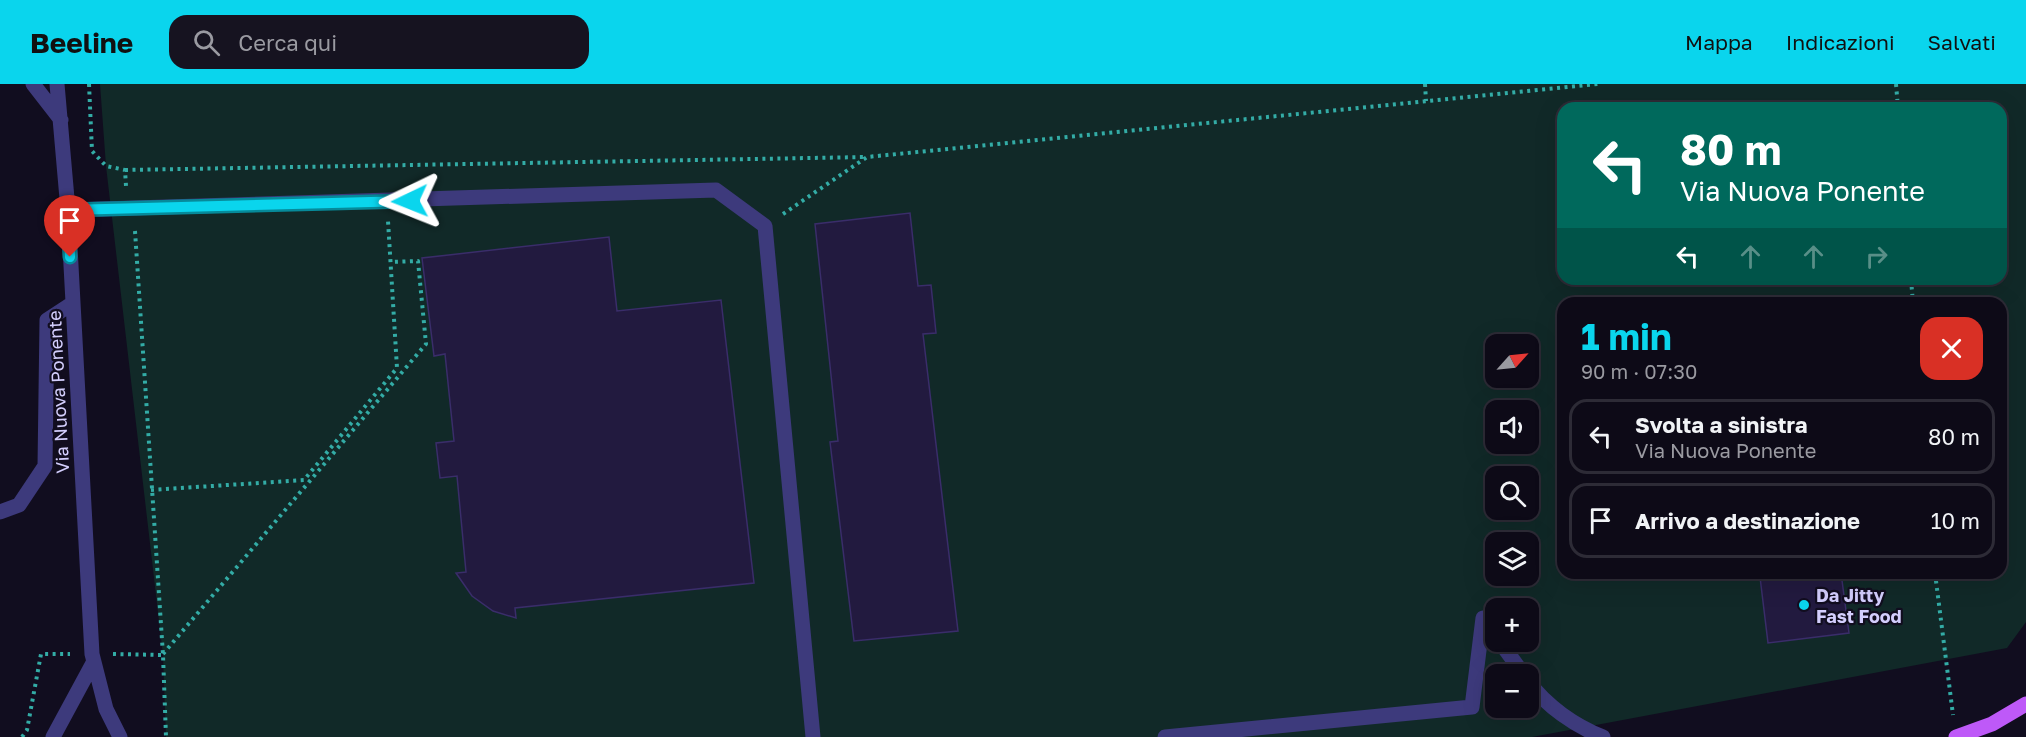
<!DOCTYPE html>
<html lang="it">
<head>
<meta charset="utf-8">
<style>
  body { margin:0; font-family:"Golos Text",sans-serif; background:#161320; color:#f1f3f6; height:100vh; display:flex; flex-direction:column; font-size:22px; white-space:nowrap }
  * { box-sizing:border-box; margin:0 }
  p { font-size:20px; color:#9a9aa1 }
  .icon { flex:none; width:33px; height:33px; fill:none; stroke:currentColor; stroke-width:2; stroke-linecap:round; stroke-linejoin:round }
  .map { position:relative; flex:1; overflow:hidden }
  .side { position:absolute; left:1557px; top:213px; width:450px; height:282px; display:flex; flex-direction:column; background:#0d0a17; border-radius:18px; box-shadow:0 6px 24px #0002,0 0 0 2px #2d2b36 }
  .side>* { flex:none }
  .banner { position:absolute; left:1557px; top:18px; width:450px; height:183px; border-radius:18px; box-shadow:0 6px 24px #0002,0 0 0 2px #2d2b36; background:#00695c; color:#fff; overflow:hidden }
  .needle { width:39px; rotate:63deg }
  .tools { position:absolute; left:1485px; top:250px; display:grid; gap:12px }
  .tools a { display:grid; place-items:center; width:54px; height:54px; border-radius:12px; background:#0d0a17; box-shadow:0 6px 24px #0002,0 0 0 2px #2d2b36; font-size:30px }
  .pin { position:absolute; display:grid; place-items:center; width:51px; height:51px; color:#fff; margin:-62px -26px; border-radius:50% 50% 50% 0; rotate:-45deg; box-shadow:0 0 6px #0007 }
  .pin .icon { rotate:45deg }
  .me { position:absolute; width:66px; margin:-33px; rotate:268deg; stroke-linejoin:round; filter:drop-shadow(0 0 4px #0008) }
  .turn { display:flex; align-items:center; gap:21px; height:126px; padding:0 24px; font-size:27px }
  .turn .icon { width:78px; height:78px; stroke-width:2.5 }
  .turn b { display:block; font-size:42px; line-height:51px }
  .lanes { display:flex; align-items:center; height:57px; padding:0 24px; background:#0003; justify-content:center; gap:30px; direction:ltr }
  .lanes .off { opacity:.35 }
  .round { display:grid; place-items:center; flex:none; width:63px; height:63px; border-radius:18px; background:#161320 }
  .head { display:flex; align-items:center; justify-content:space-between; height:102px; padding:0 24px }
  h1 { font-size:36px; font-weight:700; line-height:45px; color:#0ad5ed }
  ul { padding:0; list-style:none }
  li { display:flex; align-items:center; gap:18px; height:75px; margin:0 12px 9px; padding:0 12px; border:3px solid #2d2b36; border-radius:18px }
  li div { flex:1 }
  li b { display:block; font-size:22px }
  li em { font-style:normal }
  header { display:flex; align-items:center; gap:36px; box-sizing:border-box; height:84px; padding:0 30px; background:#0ad5ed; color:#111 }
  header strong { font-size:28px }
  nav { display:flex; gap:33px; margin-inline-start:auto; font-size:21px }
  .search { width:420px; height:54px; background:#161320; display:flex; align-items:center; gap:15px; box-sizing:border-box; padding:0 21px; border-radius:18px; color:#9a9aa1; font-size:22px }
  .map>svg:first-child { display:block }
  .green { fill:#112928; fill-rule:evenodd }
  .building { fill:#221a3f; stroke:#3a2d6a; stroke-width:1.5 }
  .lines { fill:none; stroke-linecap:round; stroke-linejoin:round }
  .path { stroke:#33aca6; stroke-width:4; stroke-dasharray:3 4.5; stroke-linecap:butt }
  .minor { stroke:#3d3a7c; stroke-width:15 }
  .major { stroke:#be59f8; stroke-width:15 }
  .route-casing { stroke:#068a9a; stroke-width:15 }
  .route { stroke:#0ad5ed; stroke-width:10 }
  .poi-dot { fill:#0ad5ed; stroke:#110d1f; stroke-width:2 }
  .labels { text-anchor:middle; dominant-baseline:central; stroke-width:4.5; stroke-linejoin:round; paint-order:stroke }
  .street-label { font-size:18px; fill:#d3cefd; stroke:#110d1f }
  .poi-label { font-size:18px; font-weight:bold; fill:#d3cefd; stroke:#110d1f; text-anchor:start }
</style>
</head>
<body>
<header>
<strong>Beeline</strong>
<div class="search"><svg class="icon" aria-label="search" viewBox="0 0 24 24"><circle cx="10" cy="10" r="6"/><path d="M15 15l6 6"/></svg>Cerca qui</div>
<nav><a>Mappa</a><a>Indicazioni</a><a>Salvati</a></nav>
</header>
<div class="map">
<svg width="2026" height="653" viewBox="0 0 2026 653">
  <rect width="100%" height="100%" fill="#110d1f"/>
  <!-- green -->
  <path class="green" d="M 100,0 L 2026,0 L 2026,538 L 2007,564 L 1532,653 L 166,653 L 163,571 L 106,82 ZM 1563,24 L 2001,24 L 2001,195 L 1563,195 ZM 1563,219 L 2001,219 L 2001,489 L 1563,489 ZM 1496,261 L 1528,261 L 1528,294 L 1496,294 ZM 1496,327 L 1528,327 L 1528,360 L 1496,360 ZM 1496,393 L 1528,393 L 1528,426 L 1496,426 ZM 1496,459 L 1528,459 L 1528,492 L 1496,492 ZM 1496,525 L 1528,525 L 1528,558 L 1496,558 ZM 1496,591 L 1528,591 L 1528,624 L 1496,624 Z"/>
  <!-- building -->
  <path class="building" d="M 910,129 L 918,202 L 931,201 L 936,249 L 923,250 L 958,547 L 854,557 L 830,358 L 838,357 L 815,140 Z
    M 609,153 L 617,227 L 721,216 L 754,499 L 515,524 L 516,534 L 493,527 L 472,512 L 456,489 L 466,488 L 457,392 L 440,394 L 436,359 L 454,357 L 445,270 L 434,272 L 422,174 Z
    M 1794,489 L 1841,489 L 1849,549 L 1768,559 L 1760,493 Z"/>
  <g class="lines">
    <!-- path -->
    <path class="path" d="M 89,0 L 92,67 L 106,82 L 125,86 L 126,102
      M 1425,0 L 1426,17
      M 1896,0 L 1898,24
      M 125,86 L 867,73
      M 783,130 L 867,73 L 1598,0
      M 135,147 L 163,571
      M 1911,195 L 1913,219
      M 151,406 L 304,396 L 397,284 L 388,137
      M 1935,489 L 1953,631
      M 113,570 L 163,571 L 166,653
      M 163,570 L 426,260 L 418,177 L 391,178
      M 22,653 L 27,646 L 41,570 L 70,570"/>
    <!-- minor -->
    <path class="minor" d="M 33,0 L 61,36
      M 57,0 L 68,126 L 92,570 L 106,625 L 120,653
      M 68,126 L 716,106 L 765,142 L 813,653
      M 0,428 L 19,421 L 45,382 L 47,236 L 73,219
      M 1500,558 L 1524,591
      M 1528,597 C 1546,622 1575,642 1603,653
      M 53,653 L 93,579
      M 1165,653 L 1472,623 L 1483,534"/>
    <!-- major -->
    <path class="major" d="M 1956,653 L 1992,640 L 2026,620"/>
  </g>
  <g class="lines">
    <defs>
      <path id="route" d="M 70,173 L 68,126 L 410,117"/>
    </defs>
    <!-- route casing -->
    <use href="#route" class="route-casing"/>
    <!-- route -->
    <use href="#route" class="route"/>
  </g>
  <!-- markers -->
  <circle class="poi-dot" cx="1804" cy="521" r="6"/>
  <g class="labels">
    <!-- street labels -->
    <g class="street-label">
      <text transform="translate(58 308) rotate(-93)">Via Nuova Ponente</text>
    </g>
    <!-- poi labels -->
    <g class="poi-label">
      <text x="1816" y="511">Da Jitty<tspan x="1816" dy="21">Fast Food</tspan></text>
    </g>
  </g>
</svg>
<div class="tools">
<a><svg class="needle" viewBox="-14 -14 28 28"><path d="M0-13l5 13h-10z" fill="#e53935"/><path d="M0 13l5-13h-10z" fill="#9a9aa1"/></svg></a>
<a><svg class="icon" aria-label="sound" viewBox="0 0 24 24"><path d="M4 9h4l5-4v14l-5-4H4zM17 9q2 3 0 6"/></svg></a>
<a><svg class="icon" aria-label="search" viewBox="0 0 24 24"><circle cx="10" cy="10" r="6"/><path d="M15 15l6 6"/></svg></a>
<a><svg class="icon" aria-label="layers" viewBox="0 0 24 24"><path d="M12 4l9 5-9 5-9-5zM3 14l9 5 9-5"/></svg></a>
<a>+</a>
<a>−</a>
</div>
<div class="pin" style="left:70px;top:173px;background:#d93025"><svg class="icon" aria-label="arrive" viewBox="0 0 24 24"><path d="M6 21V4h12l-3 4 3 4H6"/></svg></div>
<svg class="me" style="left:410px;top:117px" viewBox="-20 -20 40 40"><path d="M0-17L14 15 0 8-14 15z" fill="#0ad5ed" stroke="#fff" stroke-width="4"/></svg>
<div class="banner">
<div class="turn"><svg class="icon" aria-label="left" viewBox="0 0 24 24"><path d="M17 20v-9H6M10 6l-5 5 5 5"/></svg><div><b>80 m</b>Via Nuova Ponente</div></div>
<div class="lanes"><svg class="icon" aria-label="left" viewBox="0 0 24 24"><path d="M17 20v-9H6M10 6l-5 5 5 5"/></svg><svg class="icon off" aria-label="ahead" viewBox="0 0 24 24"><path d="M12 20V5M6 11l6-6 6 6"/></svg><svg class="icon off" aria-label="ahead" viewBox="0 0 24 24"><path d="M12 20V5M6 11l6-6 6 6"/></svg><svg class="icon off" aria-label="right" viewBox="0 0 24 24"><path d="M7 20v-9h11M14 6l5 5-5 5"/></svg></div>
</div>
<section class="side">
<div class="head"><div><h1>1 min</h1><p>90 m · 07:30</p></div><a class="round" style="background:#d93025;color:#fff"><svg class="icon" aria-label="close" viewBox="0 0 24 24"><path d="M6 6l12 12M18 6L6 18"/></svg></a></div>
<ul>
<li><svg class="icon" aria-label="left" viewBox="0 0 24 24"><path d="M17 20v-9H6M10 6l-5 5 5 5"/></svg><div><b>Svolta a sinistra</b><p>Via Nuova Ponente</p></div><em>80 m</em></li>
<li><svg class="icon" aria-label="arrive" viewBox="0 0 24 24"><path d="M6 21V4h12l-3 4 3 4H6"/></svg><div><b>Arrivo a destinazione</b></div><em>10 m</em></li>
</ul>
</section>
</div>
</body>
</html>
